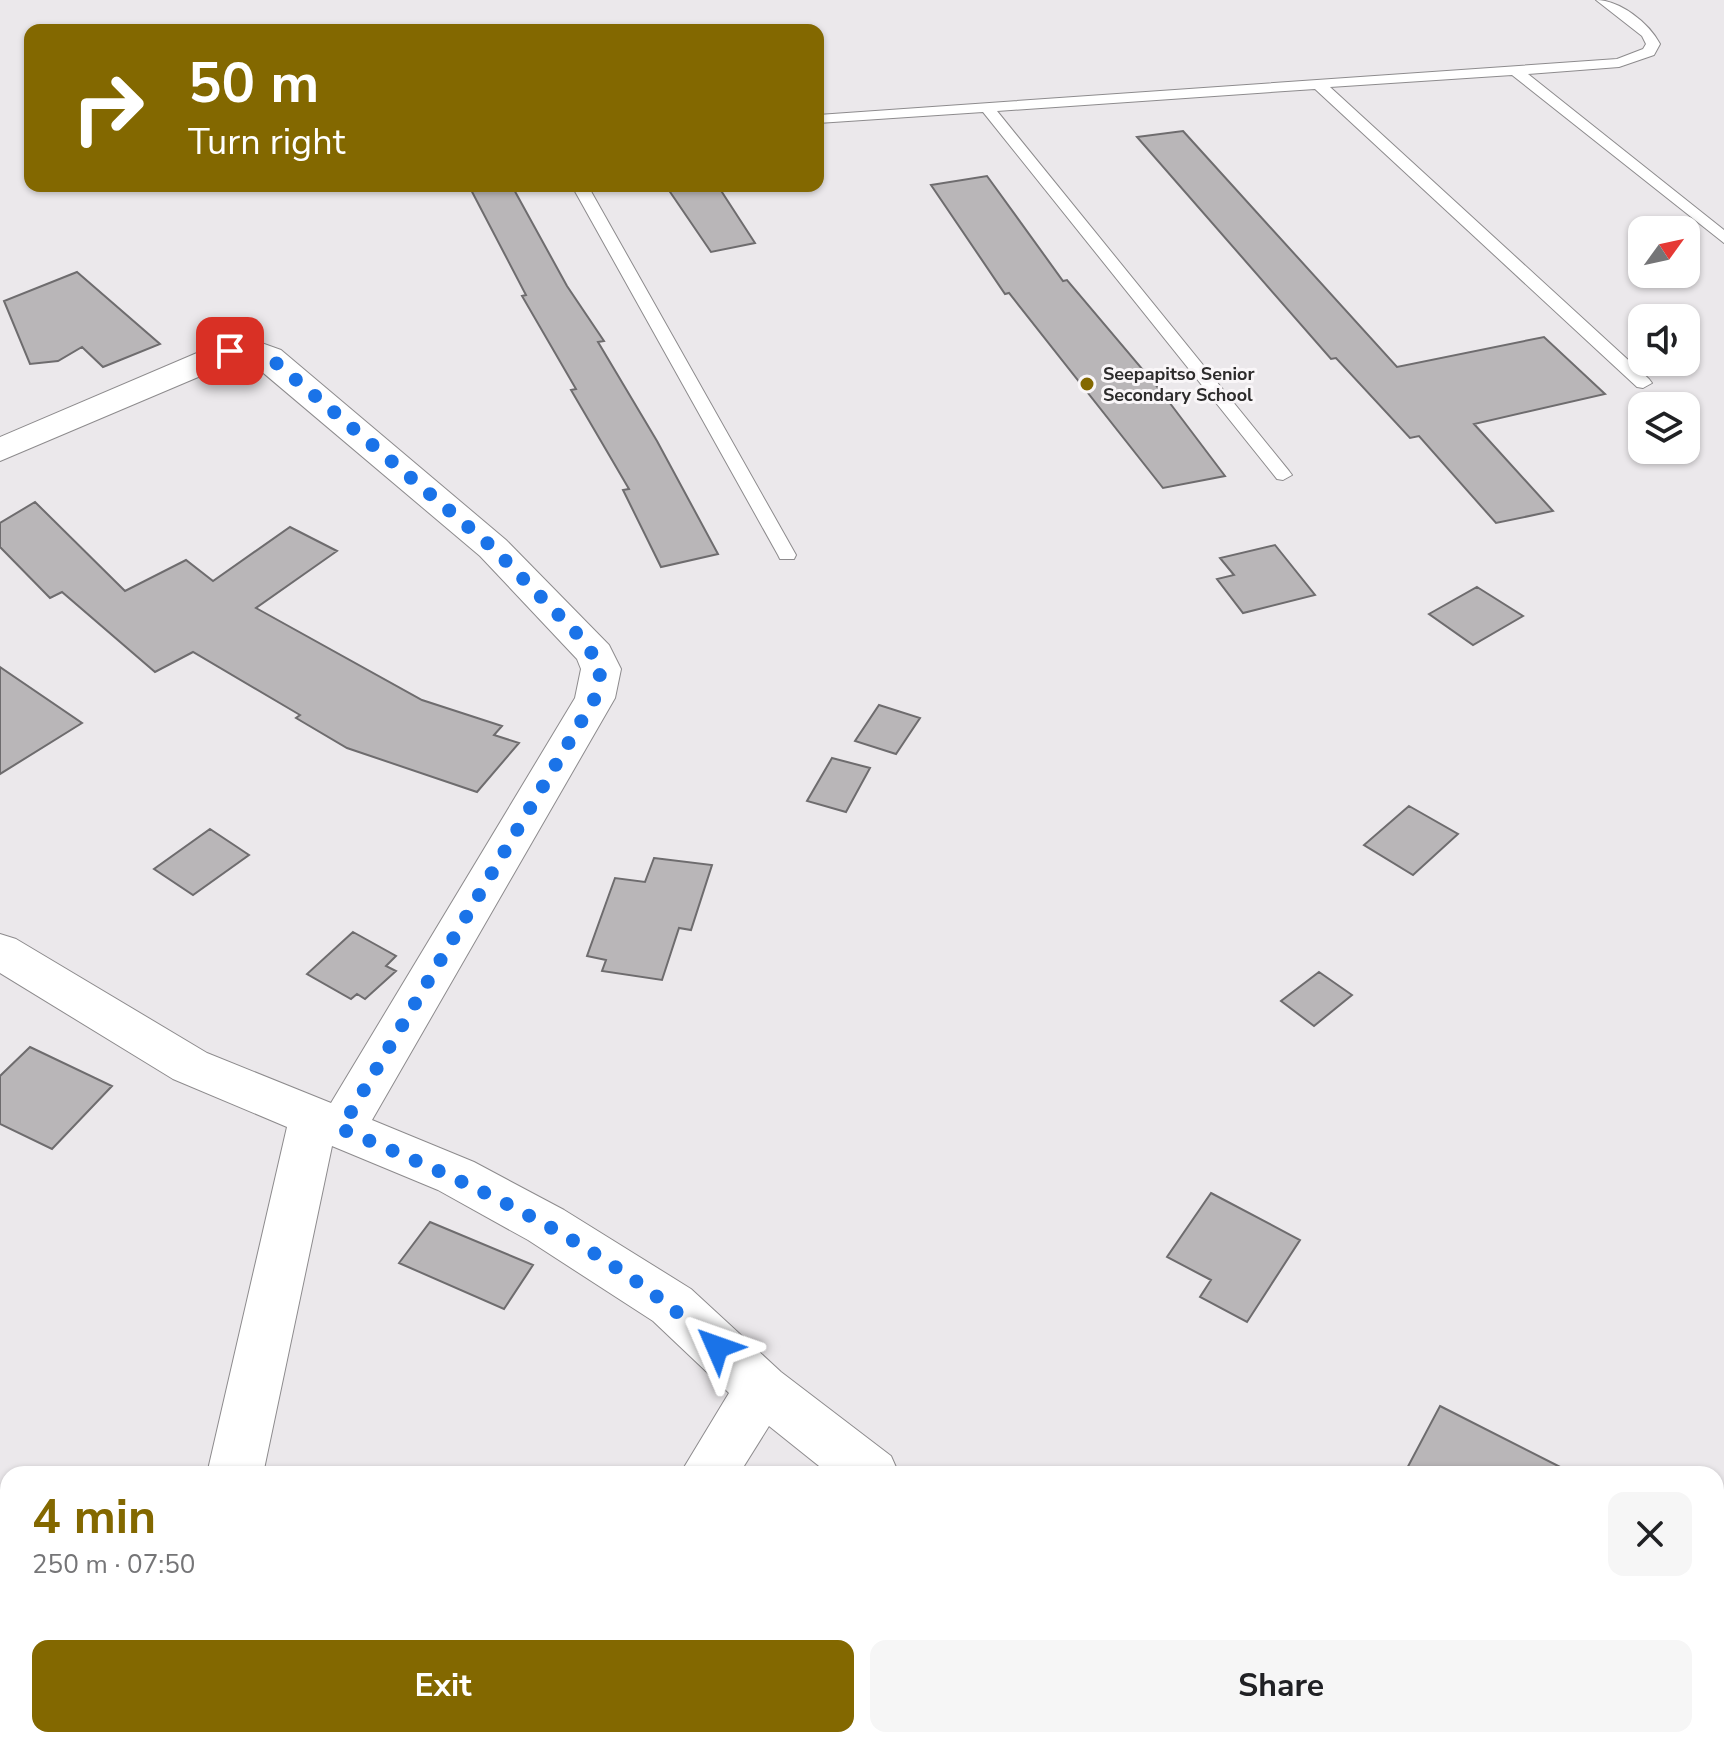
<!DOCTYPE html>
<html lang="en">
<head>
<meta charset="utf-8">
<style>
  body { margin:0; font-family:"Nunito Sans",sans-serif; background:#f6f6f6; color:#202124; height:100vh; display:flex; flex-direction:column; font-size:30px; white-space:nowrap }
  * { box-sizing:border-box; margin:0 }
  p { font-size:26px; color:#757577 }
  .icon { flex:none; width:44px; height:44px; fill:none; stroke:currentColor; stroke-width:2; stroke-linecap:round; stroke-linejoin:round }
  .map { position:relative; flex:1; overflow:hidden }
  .details { position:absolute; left:0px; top:1466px; width:1724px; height:282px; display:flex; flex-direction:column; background:#fff; border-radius:24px 24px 0 0; box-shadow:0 2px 6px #0004 }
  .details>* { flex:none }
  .hud { position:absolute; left:24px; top:24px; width:800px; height:168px; border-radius:16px; box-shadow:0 2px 6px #0004; background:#836800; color:#fff; overflow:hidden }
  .needle { width:52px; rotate:57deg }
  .buttons { position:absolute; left:1628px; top:216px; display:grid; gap:16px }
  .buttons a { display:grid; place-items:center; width:72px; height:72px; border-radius:16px; background:#fff; box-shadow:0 2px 6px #0004; font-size:40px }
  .pin { position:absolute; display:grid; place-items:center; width:68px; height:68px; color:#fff; margin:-34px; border-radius:16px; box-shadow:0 4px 12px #0006 }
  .me { position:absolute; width:88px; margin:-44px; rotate:313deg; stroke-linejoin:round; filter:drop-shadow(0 0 6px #0008) }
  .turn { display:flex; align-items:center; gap:28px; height:168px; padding:0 32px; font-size:36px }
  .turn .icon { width:104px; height:104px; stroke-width:2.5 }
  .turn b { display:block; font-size:56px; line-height:68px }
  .round { display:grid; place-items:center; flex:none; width:84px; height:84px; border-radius:16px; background:#f6f6f6 }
  .summary { display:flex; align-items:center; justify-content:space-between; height:136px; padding:0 32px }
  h1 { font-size:48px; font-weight:700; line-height:60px; color:#836800 }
  .button { display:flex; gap:16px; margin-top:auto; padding:16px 32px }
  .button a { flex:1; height:92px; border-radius:16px; background:#836800; color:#fff; font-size:32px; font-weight:700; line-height:92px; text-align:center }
  .button a+a { background:#f6f6f6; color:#202124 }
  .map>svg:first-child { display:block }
  .building { fill:#b9b6b8; stroke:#6e6c6e; stroke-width:2 }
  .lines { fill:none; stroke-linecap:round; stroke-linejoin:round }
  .service-casing { stroke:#8d8b8d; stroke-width:2 }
  .minor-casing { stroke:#8d8b8d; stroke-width:2 }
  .service { fill:#fff; fill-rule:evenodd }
  .minor { fill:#fff; fill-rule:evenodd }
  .route { stroke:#1a73e8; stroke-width:14; stroke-dasharray:0 25.2 }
  .poi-dot { fill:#836800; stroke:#f9f6f8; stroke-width:3 }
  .labels { text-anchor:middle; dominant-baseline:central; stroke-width:6; stroke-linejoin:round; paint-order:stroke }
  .far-poi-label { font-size:18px; font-weight:bold; fill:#2d2c2c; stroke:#f9f6f8; text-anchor:start }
</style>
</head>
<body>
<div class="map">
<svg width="1724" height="1747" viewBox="0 0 1724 1747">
  <rect width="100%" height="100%" fill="#ebe8eb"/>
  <!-- building -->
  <path class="building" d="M 1183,131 L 1397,367 L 1544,337 L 1605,394 L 1474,424 L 1553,511 L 1496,523 L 1419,436 L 1410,438 L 1336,358 L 1331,359 L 1137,137 Z
    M 987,176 L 1063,281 L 1067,280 L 1160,390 L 1225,476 L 1163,488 L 1009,293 L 1005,294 L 931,185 Z
    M 469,186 L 512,186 L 567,286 L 604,341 L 598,342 L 657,441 L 718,554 L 661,567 L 623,490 L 629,489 L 571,390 L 576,389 L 522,296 L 526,295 Z
    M 666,186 L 718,186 L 755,243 L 711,252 Z
    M 77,272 L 160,344 L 103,367 L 82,347 L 58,361 L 30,364 L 4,301 Z
    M 35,502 L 125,591 L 186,560 L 213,581 L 290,527 L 337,551 L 256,608 L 422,700 L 502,726 L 494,735 L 519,743 L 477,792 L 347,748 L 296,718 L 300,715 L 193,652 L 155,672 L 62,592 L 50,598 L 0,547 L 0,523 Z
    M 1275,545 L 1315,595 L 1243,613 L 1217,579 L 1234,575 L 1220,558 Z
    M 1477,587 L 1523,616 L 1473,645 L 1429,614 Z
    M 0,667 L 82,723 L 0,774 Z
    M 879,705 L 920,718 L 896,754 L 855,741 Z
    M 832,758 L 870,768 L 846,812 L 807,801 Z
    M 1409,806 L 1458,834 L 1413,875 L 1364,845 Z
    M 210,829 L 249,855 L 193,895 L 154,869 Z
    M 654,858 L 712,865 L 691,930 L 679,928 L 662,980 L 602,971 L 606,960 L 587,956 L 615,878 L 645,882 Z
    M 353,932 L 396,956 L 386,966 L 396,971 L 365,999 L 357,994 L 351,999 L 307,974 Z
    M 1319,972 L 1352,995 L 1314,1026 L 1281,1001 Z
    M 30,1047 L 112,1086 L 52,1149 L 0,1124 L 0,1076 Z
    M 1211,1193 L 1300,1240 L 1247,1322 L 1200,1297 L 1211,1280 L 1167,1257 Z
    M 430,1222 L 533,1265 L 504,1309 L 399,1263 Z
    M 1440,1406 L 1574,1474 L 1404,1474 Z"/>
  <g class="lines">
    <defs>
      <path id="service" d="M 1596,0 C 1620,0 1649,23 1660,44 L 1654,55 L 1619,67 L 1528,74 L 1724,230 L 1724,243 L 1512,75 L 1330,87 L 1649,379 L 1652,383 L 1643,388 L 1637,387 L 1315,89 L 997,111 L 1289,471 L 1292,475 L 1283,480 L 1277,479 L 983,112 L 818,123 L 818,115 L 1617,59 L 1643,49 L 1646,44 L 1642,36 Z
        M 572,186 L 588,186 L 796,555 L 794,559 L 780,559 L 778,555 Z"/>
      <path id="minor" d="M 253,340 L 281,350 L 506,540 L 609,645 L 621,669 L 615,698 L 372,1120 L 474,1162 L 564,1210 L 691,1289 L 781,1372 L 891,1456 L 899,1474 L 829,1474 L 769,1426 L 739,1474 L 680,1474 L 729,1393 L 653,1321 L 528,1240 L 438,1190 L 332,1146 L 263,1474 L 207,1474 L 287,1127 L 173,1079 L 0,973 L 0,934 L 16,939 L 207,1053 L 331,1103 L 575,698 L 581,669 L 577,659 L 480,556 L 248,360 L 236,361 L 0,461 L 0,437 L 218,344 Z
        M 145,1740 L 207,1740 L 205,1747 L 143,1747 Z
        M 337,1740 L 416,1740 L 413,1747 L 334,1747 Z
        M 1201,1740 L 1270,1740 L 1273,1747 L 1204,1747 Z"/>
    </defs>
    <!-- service casing -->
    <use href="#service" class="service-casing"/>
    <!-- minor casing -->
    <use href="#minor" class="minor-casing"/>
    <!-- service -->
    <use href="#service" class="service"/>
    <!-- minor -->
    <use href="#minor" class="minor"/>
  </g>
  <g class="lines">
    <!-- route -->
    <path class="route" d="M 230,351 L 253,350 L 269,357 L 314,395 L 493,548 L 585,642 L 601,669 L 595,698 L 341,1129 C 475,1184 610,1247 717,1347"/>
  </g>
  <!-- markers -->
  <circle class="poi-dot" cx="1087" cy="384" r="8"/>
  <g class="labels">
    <!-- far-poi labels -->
    <g class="far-poi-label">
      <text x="1103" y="374">Seepapitso Senior<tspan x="1103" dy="21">Secondary School</tspan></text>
    </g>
  </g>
</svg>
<div class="buttons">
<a><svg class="needle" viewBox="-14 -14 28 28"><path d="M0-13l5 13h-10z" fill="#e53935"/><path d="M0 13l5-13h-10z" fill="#757577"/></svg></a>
<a><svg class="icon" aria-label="sound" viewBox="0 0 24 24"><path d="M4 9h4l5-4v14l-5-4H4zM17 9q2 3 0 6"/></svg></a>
<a><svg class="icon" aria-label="layers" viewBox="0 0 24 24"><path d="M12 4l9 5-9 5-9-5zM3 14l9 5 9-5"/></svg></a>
</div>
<div class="pin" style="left:230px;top:351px;background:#d93025"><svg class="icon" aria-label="arrive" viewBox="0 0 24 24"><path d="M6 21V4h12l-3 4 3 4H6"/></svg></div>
<svg class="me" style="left:717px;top:1347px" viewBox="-20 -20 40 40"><path d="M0-17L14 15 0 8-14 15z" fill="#1a73e8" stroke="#fff" stroke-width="4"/></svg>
<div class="hud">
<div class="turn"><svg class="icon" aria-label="right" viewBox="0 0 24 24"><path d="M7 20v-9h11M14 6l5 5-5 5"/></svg><div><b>50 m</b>Turn right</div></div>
</div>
<section class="details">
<div class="summary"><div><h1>4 min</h1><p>250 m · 07:50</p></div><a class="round"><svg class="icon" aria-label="close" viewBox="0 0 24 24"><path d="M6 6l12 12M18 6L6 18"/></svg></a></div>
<div class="button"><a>Exit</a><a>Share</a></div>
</section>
</div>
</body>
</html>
